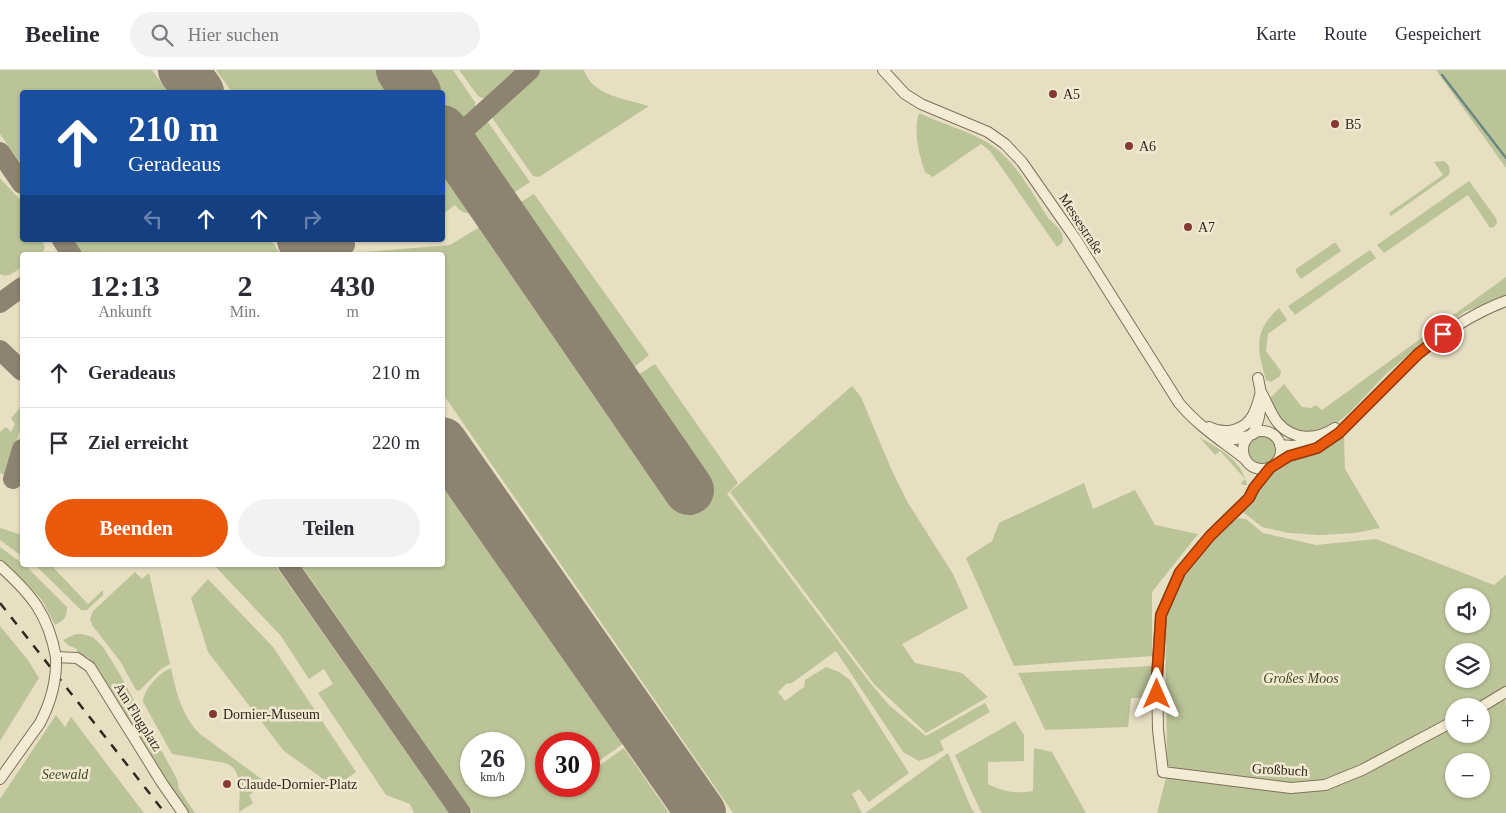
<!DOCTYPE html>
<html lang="de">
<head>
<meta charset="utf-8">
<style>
  body { margin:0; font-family:"Times New Roman",serif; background:#f2f2f3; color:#2b2b33; height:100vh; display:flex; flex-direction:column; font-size:19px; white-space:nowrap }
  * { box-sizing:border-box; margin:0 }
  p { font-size:16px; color:#7c7c81 }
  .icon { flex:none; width:28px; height:28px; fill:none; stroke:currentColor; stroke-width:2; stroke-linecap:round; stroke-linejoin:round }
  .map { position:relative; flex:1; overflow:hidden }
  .side { position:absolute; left:20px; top:182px; width:425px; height:315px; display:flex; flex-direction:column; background:#fff; border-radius:5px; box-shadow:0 1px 4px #0004 }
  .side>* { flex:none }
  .guide { position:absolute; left:20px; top:20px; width:425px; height:152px; border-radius:5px; box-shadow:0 1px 4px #0004; background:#1a4fa0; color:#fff; overflow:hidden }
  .controls { position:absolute; left:1445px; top:518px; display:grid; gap:10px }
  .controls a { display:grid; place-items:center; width:45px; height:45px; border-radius:50%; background:#fff; box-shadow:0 1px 4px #0004; font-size:25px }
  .speed { position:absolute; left:460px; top:662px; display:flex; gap:10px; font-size:25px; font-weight:700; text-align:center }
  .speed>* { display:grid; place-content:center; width:65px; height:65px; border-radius:50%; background:#fff; box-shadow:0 1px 4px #0004; line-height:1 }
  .speed small { font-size:12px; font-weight:400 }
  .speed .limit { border:8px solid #d22; background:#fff; color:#111 }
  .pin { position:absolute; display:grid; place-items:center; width:42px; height:42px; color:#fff; margin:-21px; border:2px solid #fff; border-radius:50%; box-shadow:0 1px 5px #0007 }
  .me { position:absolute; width:55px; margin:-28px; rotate:0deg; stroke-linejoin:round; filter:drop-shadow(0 0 4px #0008) }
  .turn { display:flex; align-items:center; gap:18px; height:105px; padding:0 25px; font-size:22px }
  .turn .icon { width:65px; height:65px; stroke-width:2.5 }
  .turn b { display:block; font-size:35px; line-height:42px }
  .lanes { display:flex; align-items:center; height:48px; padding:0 25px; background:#0003; justify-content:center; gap:25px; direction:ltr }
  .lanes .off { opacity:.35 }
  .eta { display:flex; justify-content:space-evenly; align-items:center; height:85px; text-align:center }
  .eta b { font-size:30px; font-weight:800; line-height:35px }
  .action { display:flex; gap:10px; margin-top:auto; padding:10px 25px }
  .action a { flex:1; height:58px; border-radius:30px; background:#ea580c; color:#fff; font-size:20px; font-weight:800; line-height:58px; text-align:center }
  .action a+a { background:#f2f2f3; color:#2b2b33 }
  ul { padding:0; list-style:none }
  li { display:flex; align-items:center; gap:15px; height:70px; padding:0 25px; border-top:1px solid #e1e1e2 }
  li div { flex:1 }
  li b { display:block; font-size:19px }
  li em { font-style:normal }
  header { display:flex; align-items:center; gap:30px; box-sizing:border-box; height:70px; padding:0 25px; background:#fff; border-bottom:1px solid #e1e1e2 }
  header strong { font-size:24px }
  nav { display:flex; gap:28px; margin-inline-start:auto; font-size:18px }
  .search { width:350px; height:45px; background:#f2f2f3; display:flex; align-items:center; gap:12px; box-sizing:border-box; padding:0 18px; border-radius:28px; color:#7c7c81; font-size:19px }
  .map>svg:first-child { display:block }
  .green { fill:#bbc498; fill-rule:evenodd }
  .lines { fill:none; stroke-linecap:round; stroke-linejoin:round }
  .stream { stroke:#6c8782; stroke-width:2.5 }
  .taxiway { stroke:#8c8470; stroke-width:20 }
  .runway { stroke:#8c8470; stroke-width:50 }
  .minor-casing { stroke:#7f715b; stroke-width:12 }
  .minor { stroke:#f3ecd4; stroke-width:10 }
  .rail { stroke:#31281e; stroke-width:2.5; stroke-dasharray:9 9; stroke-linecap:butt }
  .minor-bridge-casing { stroke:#7f715b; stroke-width:12; stroke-linecap:butt }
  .minor-bridge { stroke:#f3ecd4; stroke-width:10 }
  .route-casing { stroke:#983908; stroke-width:12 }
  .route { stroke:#ea580c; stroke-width:9 }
  .poi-dot { fill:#863933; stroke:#f0e9d0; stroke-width:2 }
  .labels { text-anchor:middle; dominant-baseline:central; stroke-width:5; stroke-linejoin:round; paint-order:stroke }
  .poi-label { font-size:14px; fill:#31281e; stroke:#f0e9d0; text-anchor:start }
  .street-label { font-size:14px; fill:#31281e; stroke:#f0e9d0 }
  .park-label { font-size:14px; font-style:italic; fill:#3f4a27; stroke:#f0e9d0 }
</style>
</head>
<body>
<header>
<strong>Beeline</strong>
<div class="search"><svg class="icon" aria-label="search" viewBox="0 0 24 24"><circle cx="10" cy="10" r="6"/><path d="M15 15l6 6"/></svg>Hier suchen</div>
<nav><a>Karte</a><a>Route</a><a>Gespeichert</a></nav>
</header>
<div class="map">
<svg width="1506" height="743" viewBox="0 0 1506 743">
  <rect width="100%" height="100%" fill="#e7dfc2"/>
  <!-- green -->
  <path class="green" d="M 0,0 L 152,0 L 168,22 L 22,22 L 22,96 L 0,64 Z
    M 216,0 L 453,0 L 475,32 L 476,42 L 443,73 L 442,22 L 232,22 Z
    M 459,0 L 523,0 L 492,28 L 487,30 L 478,26 Z
    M 536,0 L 584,0 C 592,26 627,29 649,36 L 539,107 L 533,106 L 493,49 L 493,39 Z
    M 1436,0 L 1506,0 L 1506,98 Z
    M 919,43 C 940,53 963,59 983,70 C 1014,86 1031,122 1049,149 C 1056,155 1066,164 1062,173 L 1057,177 L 990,81 L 981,74 L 933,107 L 925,102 C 919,85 913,61 919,43 Z
    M 482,51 L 488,52 L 530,112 C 514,122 481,151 461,141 C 459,140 457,137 455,135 L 443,144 L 443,89 Z
    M 1444,91 C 1449,95 1451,98 1449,105 L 1391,146 L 1389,143 L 1443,105 L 1434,92 Z
    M 0,108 L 22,132 L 22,170 L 42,170 L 45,178 C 42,187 31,185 22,185 L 22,196 C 16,201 8,209 0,204 Z
    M 1469,111 L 1496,148 L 1497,153 L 1494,157 L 1490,158 L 1468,125 L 1384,183 L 1377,175 Z
    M 534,124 L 649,285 L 614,314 L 618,318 L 655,294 L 738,413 L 727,424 L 871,614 L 889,635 L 926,666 L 985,633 L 990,642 L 940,671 L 944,680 L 933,686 L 919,691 L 903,682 L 836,581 L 792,613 L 786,614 L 778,622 L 785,631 L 804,617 L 805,610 L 826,597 L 839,602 L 850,610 L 909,703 L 869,732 L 859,719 L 852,724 L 862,743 L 733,743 L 443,324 L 442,185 L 352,185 L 353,183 L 450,175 Z
    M 74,170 L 271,170 L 281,185 L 84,185 Z
    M 1334,173 L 1336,173 L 1341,181 L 1301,209 L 1296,202 L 1296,199 Z
    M 1370,180 L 1376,188 L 1295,245 L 1288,236 Z
    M 1506,207 L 1506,226 L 1504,228 L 1466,241 L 1424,271 L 1386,304 L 1349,343 L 1332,357 L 1321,363 L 1293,362 L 1278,348 L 1270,328 L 1284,314 L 1302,337 L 1311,338 L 1316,335 L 1322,340 Z
    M 1279,238 L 1287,250 L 1268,264 L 1266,281 L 1281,301 L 1280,306 L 1271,312 L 1266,310 C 1257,279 1253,261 1279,238 Z
    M 852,316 L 861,327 L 892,401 L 908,433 L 953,504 L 968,538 L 902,574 L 915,593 L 962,603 L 988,627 L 926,663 L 874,614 L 730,422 Z
    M 22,336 L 22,354 L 6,405 L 0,403 L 0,362 L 6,357 L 11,362 L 15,354 L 11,348 Z
    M1247 381a15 15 0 1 1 30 0a15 15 0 1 1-30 0Z
    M 1199,367 C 1221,380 1241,389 1247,415 L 1243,415 L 1241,413 L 1245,409 L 1220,381 L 1215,385 Z
    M 1344,367 L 1345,399 L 1380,458 L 1355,463 L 1319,465 L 1289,463 L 1262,457 L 1243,442 L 1268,406 L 1288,390 L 1317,381 Z
    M 1084,413 L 1093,439 L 1135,420 L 1155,455 L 1198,464 L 1152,522 L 1152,586 L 1014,596 L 966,488 L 992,471 L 999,453 Z
    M 443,416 L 623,674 L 589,698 L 589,674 L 546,674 L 546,716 L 589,716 L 589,703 L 624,678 L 669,743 L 473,743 L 301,495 L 442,495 ZM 471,674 L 514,674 L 514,716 L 471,716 Z
    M 1238,448 L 1246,449 L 1263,463 L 1316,475 L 1376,469 L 1494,515 L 1506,505 L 1506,618 L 1504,627 L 1506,636 L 1506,743 L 1157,743 L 1166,708 L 1167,688 L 1165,548 L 1184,505 L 1211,469 ZM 1454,526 L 1481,526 L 1481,554 L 1454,554 ZM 1454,581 L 1481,581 L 1481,609 L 1454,609 ZM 1454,636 L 1481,636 L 1481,664 L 1454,664 ZM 1454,691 L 1481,691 L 1481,719 L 1454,719 Z
    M 0,458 L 22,465 L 22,486 L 0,470 Z
    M 0,477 L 27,497 L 67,537 C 67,548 64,550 55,555 L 42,530 L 27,514 L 0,491 Z
    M 35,495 L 51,495 L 88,534 L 103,520 L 103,525 L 87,540 L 81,540 Z
    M 214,495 L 275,495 L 449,743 L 414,743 L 410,734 L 386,725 L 318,623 L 333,614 L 324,599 L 309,609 L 281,566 Z
    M 135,502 L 142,509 L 149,503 L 170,594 L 161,599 L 139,621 L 136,620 L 120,591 L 92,555 L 90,549 L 93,541 Z
    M 208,509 L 273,577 L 356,702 C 347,708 340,716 329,713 L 284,681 L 208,582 L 191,528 Z
    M 0,556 L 28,590 L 39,608 L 0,671 Z
    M 76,564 L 82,564 L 93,567 L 103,577 L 118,601 L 177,709 L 179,719 L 195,743 L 189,743 L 174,723 L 89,588 L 77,582 L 77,579 L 68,575 L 63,570 Z
    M 1152,596 L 1152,628 L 1131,628 L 1128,657 L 1045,660 L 1018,603 Z
    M 171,598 C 176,622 182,646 200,664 L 267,713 L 249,725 L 253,733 L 239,742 C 239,726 244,698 225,693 L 172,684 L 143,632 C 143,620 160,602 171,598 Z
    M 56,645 L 65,657 L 71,647 L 144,743 L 0,743 L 0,729 Z
    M 1015,651 L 1024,665 L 1024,691 L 988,692 L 988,714 C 1003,722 1017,724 1033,721 L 1034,678 L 1052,682 L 1086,743 L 982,743 L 980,740 L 955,685 Z
    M 948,683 L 971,738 L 975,743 L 865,743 Z"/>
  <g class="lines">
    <!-- stream -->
    <path class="stream" d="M 1442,5 L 1506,88"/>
    <!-- taxiway -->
    <path class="taxiway" d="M 442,80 L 530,0
      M 0,82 L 22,114
      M 62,170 L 72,185
      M 304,170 C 317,180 329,182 345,175
      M 0,233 L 22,217
      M 0,280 L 22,301
      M 13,409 L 22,379
      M 288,495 L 461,743"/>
    <!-- runway -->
    <path class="runway" d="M 183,0 L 199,22
      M 401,0 L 416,22
      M 442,60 L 689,420
      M 302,170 L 312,185
      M 442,372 L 701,743"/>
    <defs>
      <path id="minor" d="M 883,0 L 905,24 L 921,34 L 988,62 L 1005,74 L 1022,92 L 1075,168 L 1179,333 C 1198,356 1222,371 1245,389
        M 1261,322 C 1267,332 1271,345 1278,353 C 1294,371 1317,370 1335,358
        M 1209,357 C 1224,365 1245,361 1253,345 C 1257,338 1259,329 1261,322
        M1243 380a19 19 0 1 1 38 0a19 19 0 1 1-38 0Z
        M 1253,364 C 1261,347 1263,327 1258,308
        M 1218,367 L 1235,369 L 1249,366
        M 1280,375 L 1292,376 L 1312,374
        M 1276,393 L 1289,386 L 1317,378 L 1339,363 L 1418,284 C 1445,262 1473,243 1506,231
        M 1270,398 L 1254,418 L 1249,428 L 1210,466 L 1180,502 L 1161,545 L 1157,607 L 1158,660 L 1163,702 L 1291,718 L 1325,715 L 1362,700 L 1454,651
        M 0,496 C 32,525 48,544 56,587 L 77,588 L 90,597 L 162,713 L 183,743
        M 1481,637 L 1506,622
        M 0,709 L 40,653"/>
    </defs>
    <!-- minor casing -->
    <use href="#minor" class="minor-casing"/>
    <!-- minor -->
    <use href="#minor" class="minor"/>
    <!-- rail -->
    <path class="rail" d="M 0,533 L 165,743"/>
    <defs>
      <path id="minor-bridge" d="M 40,653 C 51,632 57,612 56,587"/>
    </defs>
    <!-- minor-bridge casing -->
    <use href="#minor-bridge" class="minor-bridge-casing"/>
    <!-- minor-bridge -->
    <use href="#minor-bridge" class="minor-bridge"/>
  </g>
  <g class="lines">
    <defs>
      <path id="route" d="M 1157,624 L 1157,607 L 1161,545 L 1180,502 L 1210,466 L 1249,428 L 1254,418 L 1270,398 L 1289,386 L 1317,378 L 1339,363 L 1418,284 L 1443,264"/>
    </defs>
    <!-- route casing -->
    <use href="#route" class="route-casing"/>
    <!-- route -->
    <use href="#route" class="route"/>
  </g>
  <!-- markers -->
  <g class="poi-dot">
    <circle cx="1053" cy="24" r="5"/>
    <circle cx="1335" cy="54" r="5"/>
    <circle cx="1129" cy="76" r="5"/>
    <circle cx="1188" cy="157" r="5"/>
    <circle cx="213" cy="644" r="5"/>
    <circle cx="227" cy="714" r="5"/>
  </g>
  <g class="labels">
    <!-- poi labels -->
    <g class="poi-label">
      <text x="1063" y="24">A5</text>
      <text x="1345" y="54">B5</text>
      <text x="1139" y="76">A6</text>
      <text x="1198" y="157">A7</text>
      <text x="223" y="644">Dornier-Museum</text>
      <text x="237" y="714">Claude-Dornier-Platz</text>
    </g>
    <!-- street labels -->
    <g class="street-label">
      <text transform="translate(1081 154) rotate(57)">Messestraße</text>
      <text transform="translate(138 647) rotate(58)">Am Flugplatz</text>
      <text transform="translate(1280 700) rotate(3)">Großbuch</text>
    </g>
    <!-- park labels -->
    <g class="park-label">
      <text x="1301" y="608">Großes Moos</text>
      <text x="65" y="704">Seewald</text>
    </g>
  </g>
</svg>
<div class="controls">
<a><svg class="icon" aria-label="sound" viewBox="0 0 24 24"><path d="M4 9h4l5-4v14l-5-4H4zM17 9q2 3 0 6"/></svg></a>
<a><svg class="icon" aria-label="layers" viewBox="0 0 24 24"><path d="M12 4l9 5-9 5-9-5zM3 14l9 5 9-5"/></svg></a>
<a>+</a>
<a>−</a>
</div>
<div class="speed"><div>26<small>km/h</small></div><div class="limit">30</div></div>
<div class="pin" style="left:1443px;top:264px;background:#d93025"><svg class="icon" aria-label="arrive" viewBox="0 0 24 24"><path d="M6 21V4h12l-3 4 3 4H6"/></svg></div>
<svg class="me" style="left:1157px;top:624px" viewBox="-20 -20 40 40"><path d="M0-17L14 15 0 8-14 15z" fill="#ea580c" stroke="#fff" stroke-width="4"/></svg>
<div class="guide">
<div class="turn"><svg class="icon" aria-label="ahead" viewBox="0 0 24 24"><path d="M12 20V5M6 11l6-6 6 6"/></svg><div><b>210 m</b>Geradeaus</div></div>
<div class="lanes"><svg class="icon off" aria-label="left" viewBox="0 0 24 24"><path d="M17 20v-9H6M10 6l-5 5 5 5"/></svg><svg class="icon" aria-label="ahead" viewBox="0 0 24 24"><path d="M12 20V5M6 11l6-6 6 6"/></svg><svg class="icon" aria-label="ahead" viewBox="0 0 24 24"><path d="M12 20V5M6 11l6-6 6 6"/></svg><svg class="icon off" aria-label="right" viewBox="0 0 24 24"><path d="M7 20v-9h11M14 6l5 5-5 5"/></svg></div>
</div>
<section class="side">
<div class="eta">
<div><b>12:13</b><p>Ankunft</p></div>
<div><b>2</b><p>Min.</p></div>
<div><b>430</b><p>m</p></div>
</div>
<ul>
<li><svg class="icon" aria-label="ahead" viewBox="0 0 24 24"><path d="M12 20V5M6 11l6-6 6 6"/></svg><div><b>Geradeaus</b></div><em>210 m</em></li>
<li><svg class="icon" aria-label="arrive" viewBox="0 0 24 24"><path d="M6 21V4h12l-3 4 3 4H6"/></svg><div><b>Ziel erreicht</b></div><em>220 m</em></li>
</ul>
<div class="action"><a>Beenden</a><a>Teilen</a></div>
</section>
</div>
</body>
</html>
